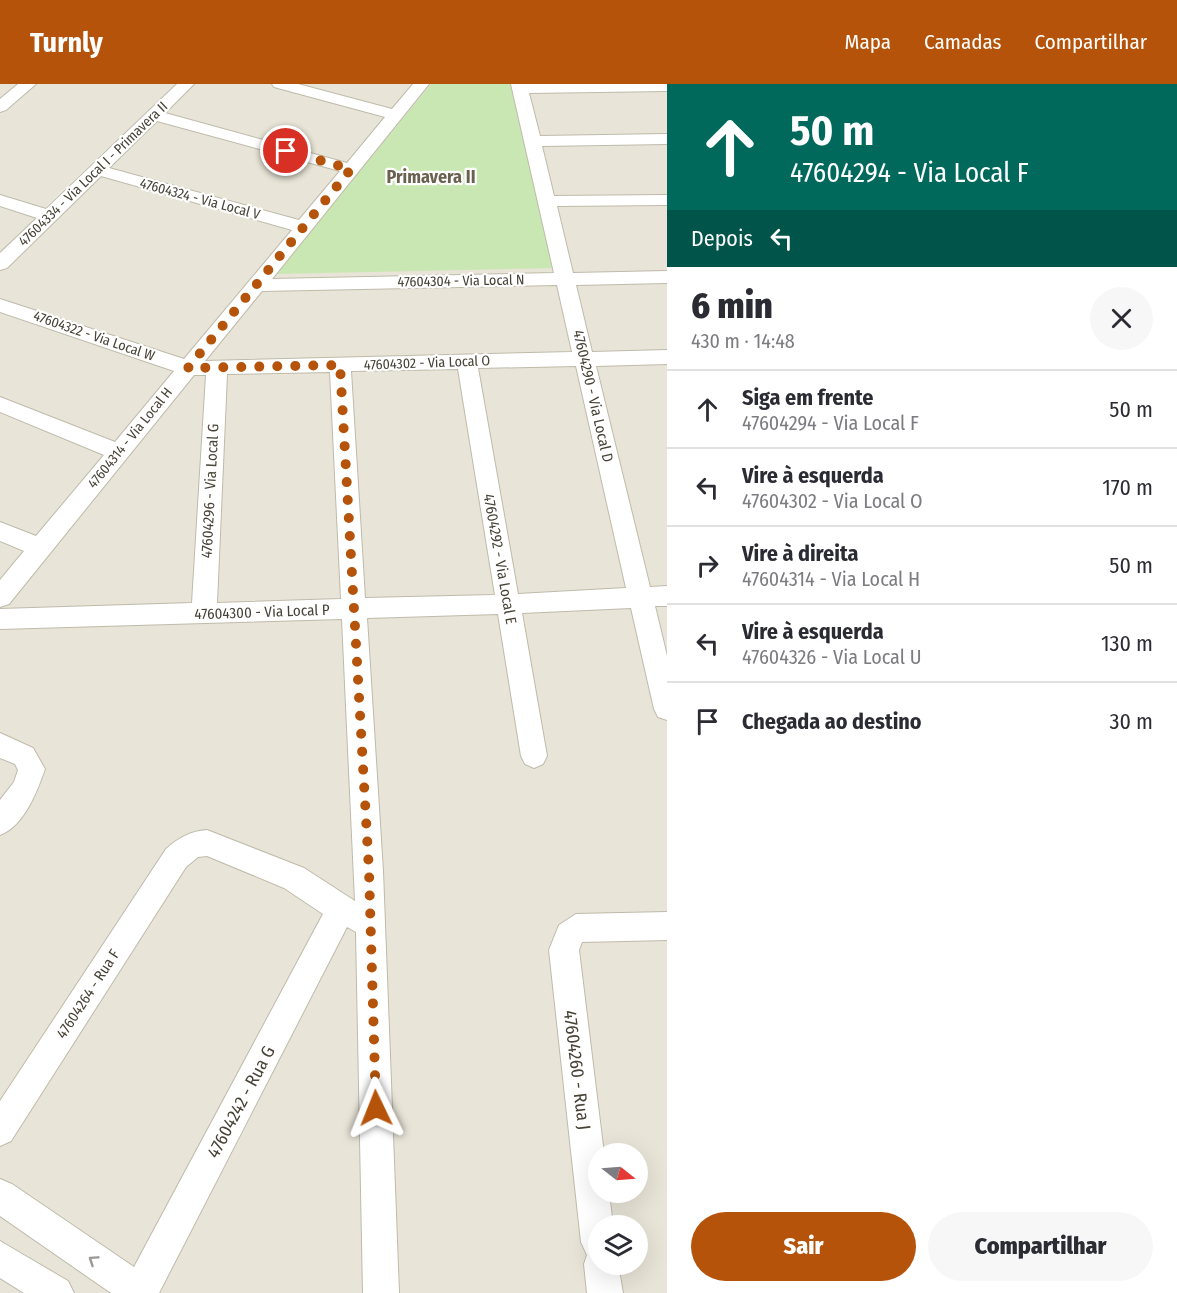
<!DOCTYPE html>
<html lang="pt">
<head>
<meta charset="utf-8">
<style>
  body { margin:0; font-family:"Fira Sans Condensed",sans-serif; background:#f7f7f7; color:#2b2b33; height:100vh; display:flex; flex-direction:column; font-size:22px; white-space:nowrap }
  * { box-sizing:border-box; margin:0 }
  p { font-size:20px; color:#7c7c81 }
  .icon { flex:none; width:33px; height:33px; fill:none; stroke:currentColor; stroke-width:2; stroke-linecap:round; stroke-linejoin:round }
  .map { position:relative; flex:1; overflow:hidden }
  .details { display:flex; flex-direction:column; background:#fff; width:510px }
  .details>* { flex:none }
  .top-card { background:#00695c; color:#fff; overflow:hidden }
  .needle { width:39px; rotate:107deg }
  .fabs { position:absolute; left:588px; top:1059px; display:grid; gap:12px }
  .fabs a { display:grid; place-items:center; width:60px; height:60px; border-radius:50%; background:#fff; box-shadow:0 6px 24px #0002; font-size:30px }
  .pin { position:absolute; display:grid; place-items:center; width:51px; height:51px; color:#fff; margin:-26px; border:3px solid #fff; border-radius:50%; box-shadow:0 2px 6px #0007 }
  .me { position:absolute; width:66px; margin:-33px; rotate:358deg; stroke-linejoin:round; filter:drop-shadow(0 0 4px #0008) }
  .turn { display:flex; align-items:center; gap:21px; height:126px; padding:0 24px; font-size:27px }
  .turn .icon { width:78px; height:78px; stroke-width:2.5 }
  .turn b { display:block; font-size:42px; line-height:51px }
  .then { display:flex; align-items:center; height:57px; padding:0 24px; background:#0003; gap:12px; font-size:22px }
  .round { display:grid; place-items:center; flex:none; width:63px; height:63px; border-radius:32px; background:#f7f7f7 }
  .head { display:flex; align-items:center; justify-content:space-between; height:102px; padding:0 24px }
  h1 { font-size:36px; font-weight:800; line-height:45px }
  .action { display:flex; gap:12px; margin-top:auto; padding:12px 24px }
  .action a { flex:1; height:69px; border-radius:36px; background:#b45309; color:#fff; font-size:24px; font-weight:800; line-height:69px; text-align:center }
  .action a+a { background:#f7f7f7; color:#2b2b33 }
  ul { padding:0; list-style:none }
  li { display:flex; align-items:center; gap:18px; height:78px; padding:0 24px; border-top:2px solid #e1e1e2 }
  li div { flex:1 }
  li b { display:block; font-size:22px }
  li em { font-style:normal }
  header { display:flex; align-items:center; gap:36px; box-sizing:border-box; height:84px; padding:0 30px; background:#b45309; color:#fff }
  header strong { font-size:28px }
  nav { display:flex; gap:33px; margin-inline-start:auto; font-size:21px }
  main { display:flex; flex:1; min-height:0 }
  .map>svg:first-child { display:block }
  .residential { fill:#e8e4d7; fill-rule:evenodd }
  .green { fill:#c9e7b2 }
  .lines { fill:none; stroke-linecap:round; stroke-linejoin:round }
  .minor-casing { stroke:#bfbbab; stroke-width:2 }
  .minor { fill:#fff; fill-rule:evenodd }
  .oneway { stroke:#9a9891 }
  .route { stroke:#b45309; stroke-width:10; stroke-dasharray:0 18 }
  .labels { text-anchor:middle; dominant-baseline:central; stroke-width:4.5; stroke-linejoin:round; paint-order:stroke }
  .far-street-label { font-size:14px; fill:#474337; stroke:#fff }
  .street-label { font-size:15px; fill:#474337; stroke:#fff }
  .far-district-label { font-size:18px; font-weight:bold; fill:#6a624f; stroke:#fff }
  .near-street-label { font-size:18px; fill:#474337; stroke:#fff }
</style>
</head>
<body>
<header>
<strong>Turnly</strong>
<nav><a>Mapa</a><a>Camadas</a><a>Compartilhar</a></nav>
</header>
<main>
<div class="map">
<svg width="667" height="1209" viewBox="0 0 667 1209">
  <rect width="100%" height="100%" fill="#f4f2e9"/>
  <!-- residential -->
  <path class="residential" d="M 0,0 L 176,0 L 40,128 L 50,131 L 186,0 L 667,0 L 667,1209 L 0,1209 ZM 598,1070 L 638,1070 L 638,1108 L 598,1108 ZM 598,1142 L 638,1142 L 638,1180 L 598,1180 Z"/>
  <!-- green -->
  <path class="green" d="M 431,0 L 512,0 L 558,184 L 276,190 Z"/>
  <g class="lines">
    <defs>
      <path id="minor" d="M 18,0 L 36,0 L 6,26 L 0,28 L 0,15 Z
        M 177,0 L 194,0 L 165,29 L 347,79 L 385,33 L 274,3 L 272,0 L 298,0 L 392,25 L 413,0 L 429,0 L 272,195 L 554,189 L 511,0 L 667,0 L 667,7 L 529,9 L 540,52 L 667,50 L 667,60 L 542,62 L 554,112 L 667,111 L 667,121 L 557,122 L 573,189 L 667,187 L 667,199 L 576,201 L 592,268 L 667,266 L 667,280 L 596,282 L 650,503 L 667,502 L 667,522 L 655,522 L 667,572 L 667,636 L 658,633 L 654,625 L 631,524 L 522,529 L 547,672 L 543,680 L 534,684 L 525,680 L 521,672 L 498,530 L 367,534 L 383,787 L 399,1209 L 363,1209 L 356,848 L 347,843 L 159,1209 L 111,1209 L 0,1132 L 0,1095 L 12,1100 L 134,1183 L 323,830 L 284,804 L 207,772 L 198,773 L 186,783 L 11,1057 L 0,1062 L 0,1017 L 166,765 C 178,754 191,747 207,746 L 304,784 L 355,817 L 342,535 L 0,545 L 0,525 L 192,519 L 206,291 L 194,291 L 9,520 L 0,523 L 0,496 L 24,467 L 0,457 L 0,438 L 36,452 L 104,371 L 0,328 L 0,313 L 115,358 L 174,287 L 0,228 L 0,215 L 184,275 L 292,146 L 101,92 L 7,184 L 0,186 L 0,169 L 37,134 L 0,122 L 0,111 L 46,125 ZM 157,37 L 340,87 L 299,136 L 109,84 ZM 557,201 L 572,268 L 205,277 L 262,207 ZM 576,282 L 626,504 L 518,510 L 478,284 ZM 458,285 L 495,511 L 365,514 L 351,287 ZM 330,288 L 341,515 L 217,519 L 227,290 Z
        M 0,649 L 33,664 L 45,685 C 37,708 24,742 0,751 L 0,716 L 14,698 L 18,686 L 15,680 L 0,674 Z
        M 667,828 L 667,856 L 582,858 L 579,866 L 604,1070 L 598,1070 L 598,1108 L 609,1108 L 613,1142 L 598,1142 L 598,1180 L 618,1180 L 623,1209 L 587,1209 L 584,1180 L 587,1171 L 581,1158 L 549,866 L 559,841 L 576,830 Z
        M 0,1157 L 68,1197 L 74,1209 L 24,1209 L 0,1194 Z"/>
    </defs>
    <!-- minor casing -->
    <use href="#minor" class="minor-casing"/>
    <!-- minor -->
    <use href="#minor" class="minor"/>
  </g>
  <!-- one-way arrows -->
  <defs><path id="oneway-chevron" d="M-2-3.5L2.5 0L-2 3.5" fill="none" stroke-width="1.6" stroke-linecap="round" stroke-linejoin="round" transform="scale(1.5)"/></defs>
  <use class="oneway" href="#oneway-chevron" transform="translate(93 1176) rotate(-146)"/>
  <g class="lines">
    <!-- route -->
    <path class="route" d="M 286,67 L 351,85 L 188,284 L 340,281 L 369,787 L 376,1024"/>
  </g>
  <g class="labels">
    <!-- far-street labels -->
    <g class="far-street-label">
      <text transform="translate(93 90) rotate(-44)">47604334 - Via Local I - Primavera II</text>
      <text transform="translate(200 115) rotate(15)">47604324 - Via Local V</text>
      <text transform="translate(461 197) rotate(-1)">47604304 - Via Local N</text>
      <text transform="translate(94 252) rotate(19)">47604322 - Via Local W</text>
      <text transform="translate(427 279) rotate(-2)">47604302 - Via Local O</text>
      <text transform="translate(130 354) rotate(-51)">47604314 - Via Local H</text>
    </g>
    <!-- street labels -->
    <g class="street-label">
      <text transform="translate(593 312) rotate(77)">47604290 - Via Local D</text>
      <text transform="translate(210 407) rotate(-87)">47604296 - Via Local G</text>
      <text transform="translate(500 475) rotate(80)">47604292 - Via Local E</text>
      <text transform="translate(262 528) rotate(-2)">47604300 - Via Local P</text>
      <text transform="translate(88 910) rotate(-57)">47604264 - Rua F</text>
    </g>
    <!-- far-district labels -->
    <g class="far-district-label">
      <text x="431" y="93">Primavera II</text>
    </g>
    <!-- near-street labels -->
    <g class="near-street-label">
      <text transform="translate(577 986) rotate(83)">47604260 - Rua J</text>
      <text transform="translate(241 1018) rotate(-62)">47604242 - Rua G</text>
    </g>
  </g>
</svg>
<div class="fabs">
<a><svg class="needle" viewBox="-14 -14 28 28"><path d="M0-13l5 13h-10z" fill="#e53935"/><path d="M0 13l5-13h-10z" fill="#7c7c81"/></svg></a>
<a><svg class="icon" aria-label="layers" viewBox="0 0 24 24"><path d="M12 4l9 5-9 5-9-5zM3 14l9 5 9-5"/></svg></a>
</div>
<div class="pin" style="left:286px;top:67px;background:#d93025"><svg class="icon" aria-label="arrive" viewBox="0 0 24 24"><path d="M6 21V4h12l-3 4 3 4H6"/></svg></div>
<svg class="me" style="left:376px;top:1024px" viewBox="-20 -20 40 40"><path d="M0-17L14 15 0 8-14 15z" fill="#b45309" stroke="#fff" stroke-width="4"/></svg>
</div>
<section class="details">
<div class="top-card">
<div class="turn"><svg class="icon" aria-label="ahead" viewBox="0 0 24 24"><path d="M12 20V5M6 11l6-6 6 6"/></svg><div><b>50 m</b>47604294 - Via Local F</div></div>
<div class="then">Depois<svg class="icon" aria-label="left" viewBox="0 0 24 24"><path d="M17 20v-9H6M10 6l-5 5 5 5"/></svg></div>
</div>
<div class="head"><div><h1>6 min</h1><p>430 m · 14:48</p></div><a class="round"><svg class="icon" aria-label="close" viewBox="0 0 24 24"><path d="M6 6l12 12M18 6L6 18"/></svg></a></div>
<ul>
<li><svg class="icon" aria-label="ahead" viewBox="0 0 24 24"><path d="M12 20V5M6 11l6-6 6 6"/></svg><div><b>Siga em frente</b><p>47604294 - Via Local F</p></div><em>50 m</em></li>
<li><svg class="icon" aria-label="left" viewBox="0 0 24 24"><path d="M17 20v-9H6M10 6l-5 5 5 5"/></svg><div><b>Vire à esquerda</b><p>47604302 - Via Local O</p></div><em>170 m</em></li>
<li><svg class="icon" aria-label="right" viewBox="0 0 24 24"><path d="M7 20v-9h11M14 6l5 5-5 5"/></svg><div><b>Vire à direita</b><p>47604314 - Via Local H</p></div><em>50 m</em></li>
<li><svg class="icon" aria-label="left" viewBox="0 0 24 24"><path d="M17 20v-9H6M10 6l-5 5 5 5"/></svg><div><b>Vire à esquerda</b><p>47604326 - Via Local U</p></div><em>130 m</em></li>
<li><svg class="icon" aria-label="arrive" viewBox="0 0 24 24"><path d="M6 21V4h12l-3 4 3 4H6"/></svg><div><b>Chegada ao destino</b></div><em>30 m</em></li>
</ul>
<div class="action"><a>Sair</a><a>Compartilhar</a></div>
</section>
</main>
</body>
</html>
